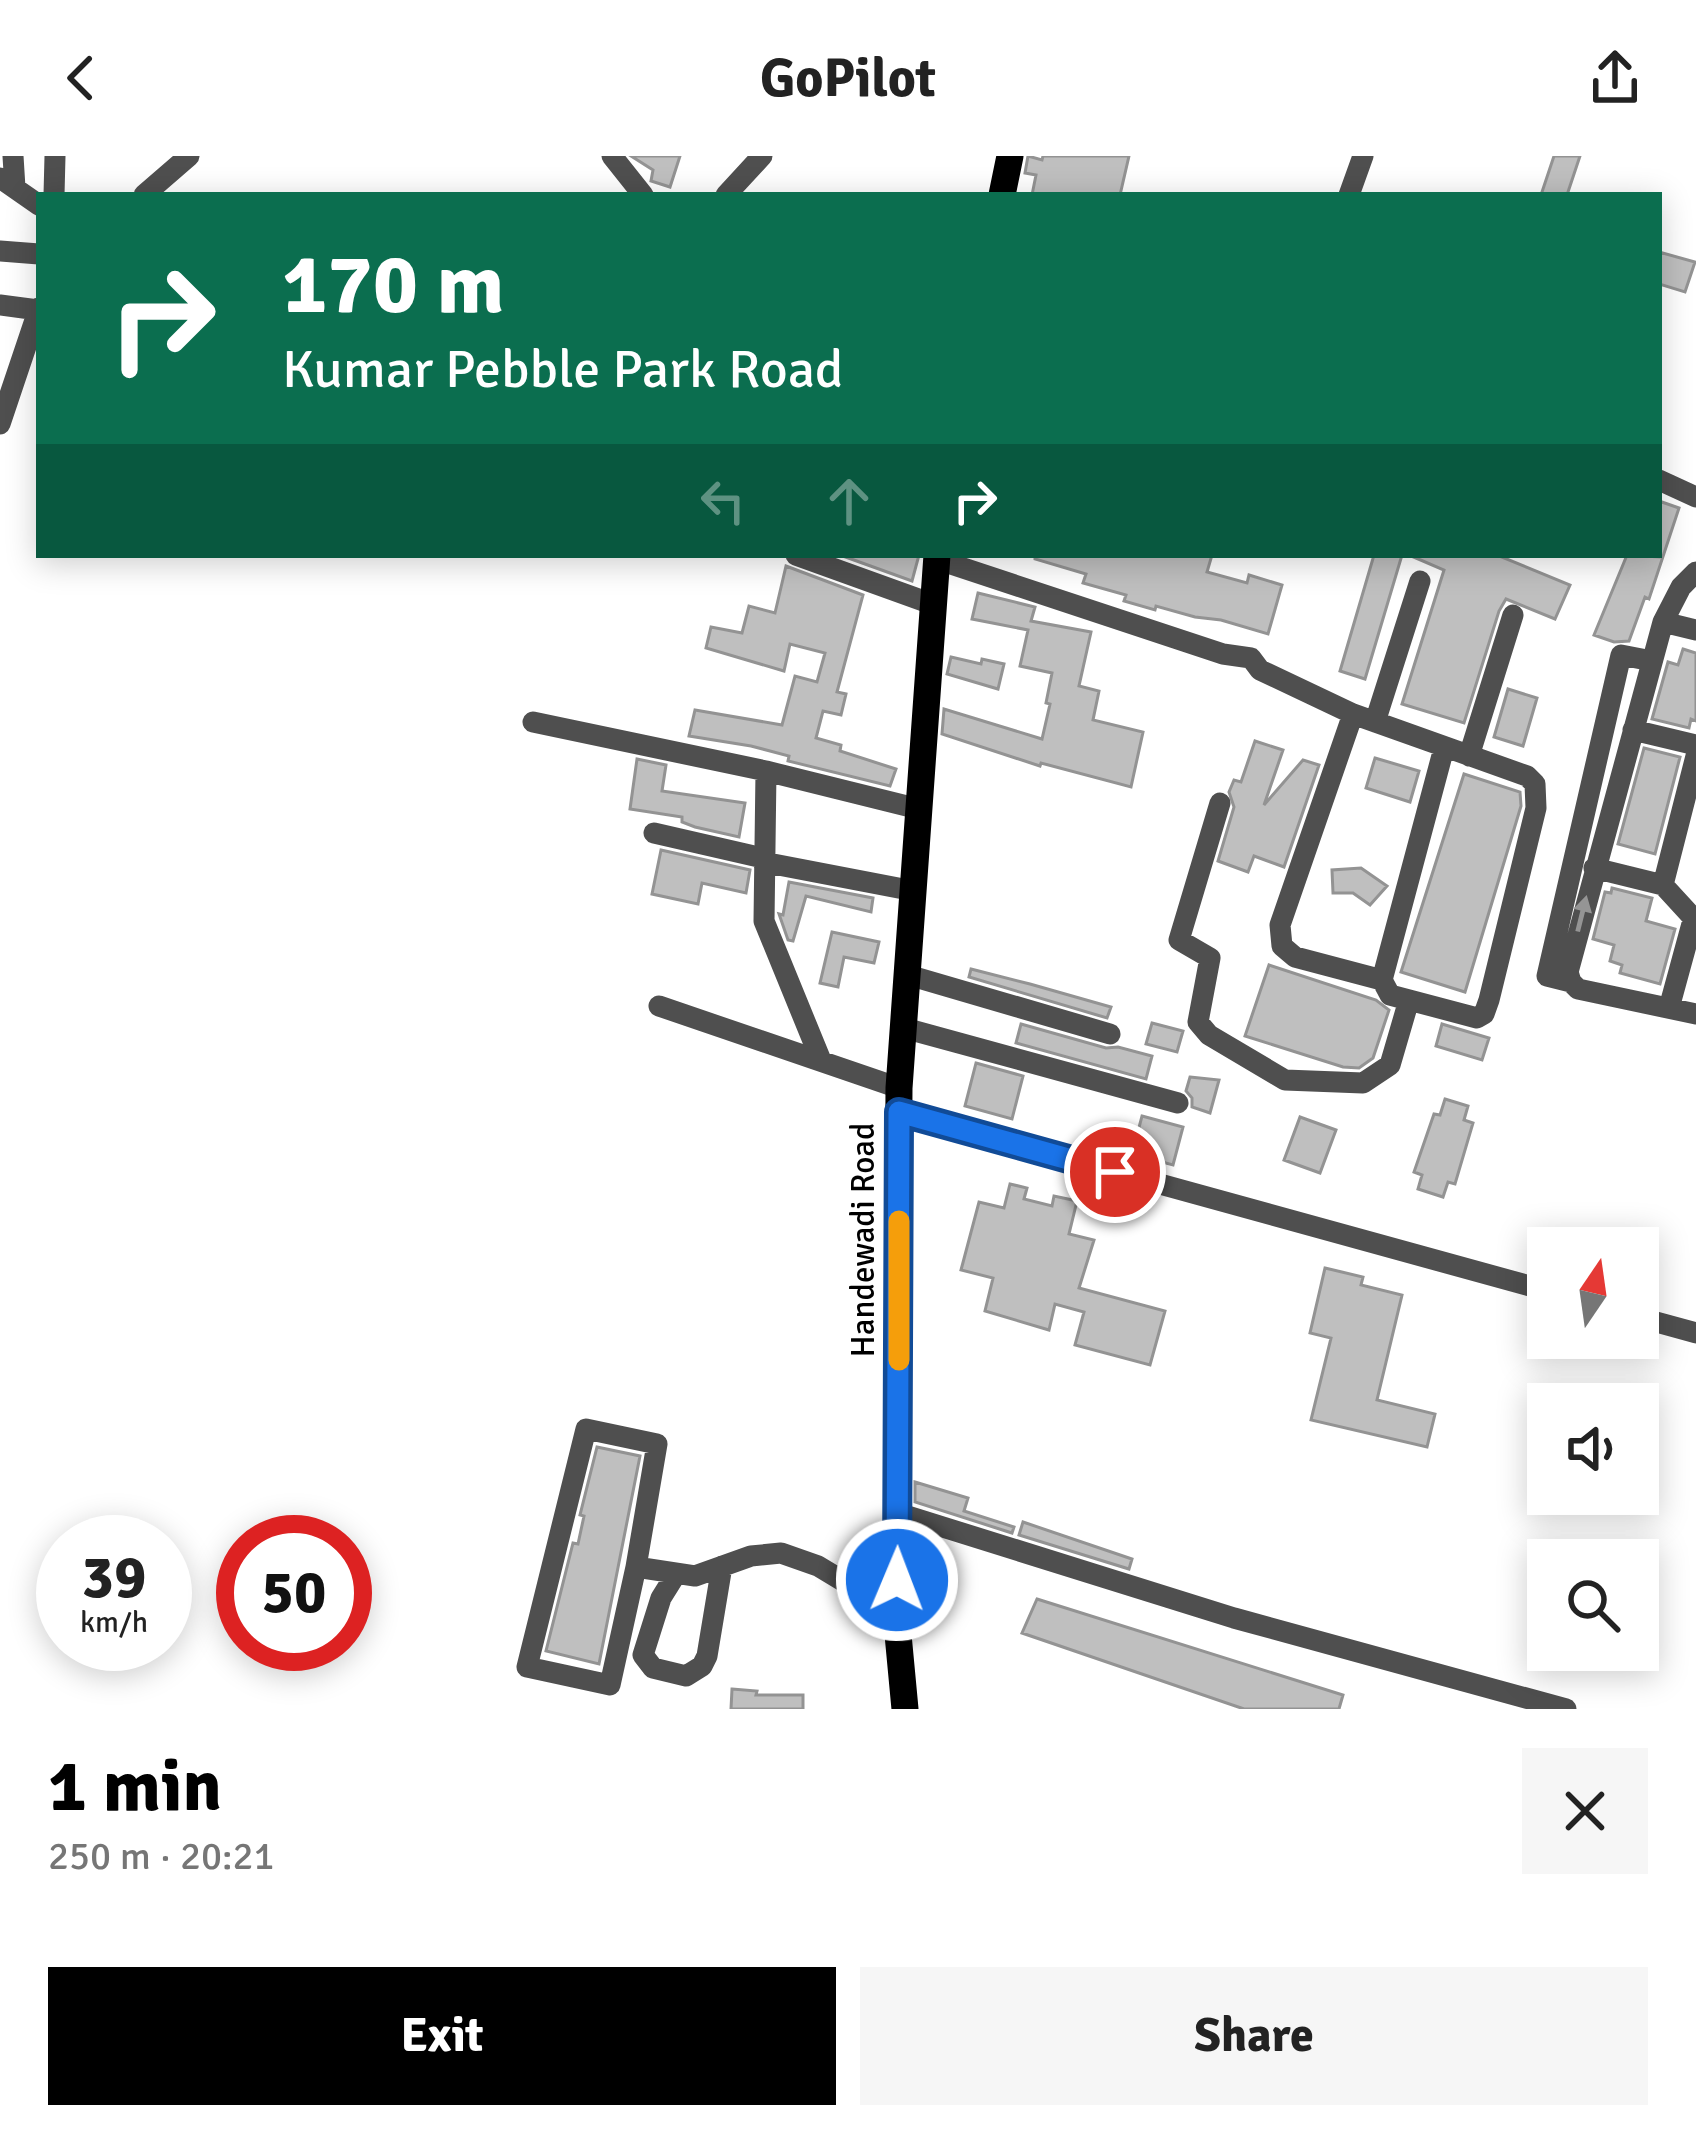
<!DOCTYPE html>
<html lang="en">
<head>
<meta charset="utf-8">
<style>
  body { margin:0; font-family:Signika,sans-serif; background:#f6f6f6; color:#222; height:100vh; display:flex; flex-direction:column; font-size:45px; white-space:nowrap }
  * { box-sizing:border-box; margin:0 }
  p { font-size:39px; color:#767676 }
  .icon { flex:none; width:66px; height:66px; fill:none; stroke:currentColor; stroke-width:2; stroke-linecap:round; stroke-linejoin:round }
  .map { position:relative; height:1553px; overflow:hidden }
  .side { display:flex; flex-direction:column; background:#fff; flex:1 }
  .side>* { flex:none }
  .hud { position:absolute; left:36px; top:36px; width:1626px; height:366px; border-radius:0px; box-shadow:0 6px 30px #0003; background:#0b6e4f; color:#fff; overflow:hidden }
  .needle { width:78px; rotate:13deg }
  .tools { position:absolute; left:1527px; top:1071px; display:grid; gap:24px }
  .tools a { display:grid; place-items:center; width:132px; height:132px; border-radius:0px; background:#fff; box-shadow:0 6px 30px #0003; font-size:60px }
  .speed { position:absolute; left:36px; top:1359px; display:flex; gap:24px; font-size:60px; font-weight:700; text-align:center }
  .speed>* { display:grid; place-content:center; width:156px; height:156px; border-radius:50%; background:#fff; box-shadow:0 6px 30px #0003; line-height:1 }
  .speed small { font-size:30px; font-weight:400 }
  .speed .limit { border:18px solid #d22; background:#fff; color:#111 }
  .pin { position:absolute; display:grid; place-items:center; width:102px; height:102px; color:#fff; margin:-51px; border:6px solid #fff; border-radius:50%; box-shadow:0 3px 12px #0007 }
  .me { position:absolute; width:132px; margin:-66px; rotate:1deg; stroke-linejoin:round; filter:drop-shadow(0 0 9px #0008) }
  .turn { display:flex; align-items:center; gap:42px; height:252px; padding:0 48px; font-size:54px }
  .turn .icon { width:156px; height:156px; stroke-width:2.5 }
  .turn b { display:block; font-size:84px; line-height:102px }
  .lanes { display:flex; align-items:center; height:114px; padding:0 48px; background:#0003; justify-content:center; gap:60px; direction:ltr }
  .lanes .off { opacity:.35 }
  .round { display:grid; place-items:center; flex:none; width:126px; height:126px; border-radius:0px; background:#f6f6f6 }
  .summary { display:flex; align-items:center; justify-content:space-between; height:204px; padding:0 48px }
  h1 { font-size:72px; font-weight:800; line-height:90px; color:#000 }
  .primary-button { display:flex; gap:24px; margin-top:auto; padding:24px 48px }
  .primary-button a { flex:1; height:138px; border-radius:0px; background:#000; color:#fff; font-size:48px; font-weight:800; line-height:138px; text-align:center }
  .primary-button a+a { background:#f6f6f6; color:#222 }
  header { display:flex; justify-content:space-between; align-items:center; height:156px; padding:0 48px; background:#fff; font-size:54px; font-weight:800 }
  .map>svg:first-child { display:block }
  .building { fill:#bfbfbf; stroke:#939393; stroke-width:3 }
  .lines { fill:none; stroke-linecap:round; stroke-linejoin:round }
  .minor { stroke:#4f4f4f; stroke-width:21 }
  .major { stroke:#000; stroke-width:27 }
  .oneway { fill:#959595 }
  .route-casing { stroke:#114b97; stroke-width:30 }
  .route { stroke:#1a73e8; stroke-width:21 }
  .slow { stroke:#f59e0b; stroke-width:21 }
  .labels { text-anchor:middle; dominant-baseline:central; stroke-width:9; stroke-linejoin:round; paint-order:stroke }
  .street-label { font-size:33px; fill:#000; stroke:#fff }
</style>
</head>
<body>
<header><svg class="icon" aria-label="back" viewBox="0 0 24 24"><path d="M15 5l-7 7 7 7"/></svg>GoPilot<svg class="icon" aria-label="share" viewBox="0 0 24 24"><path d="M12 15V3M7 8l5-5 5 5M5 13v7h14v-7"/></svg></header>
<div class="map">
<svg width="1696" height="1553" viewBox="0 0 1696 1553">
  <rect width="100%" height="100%" fill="#fff"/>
  <!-- building -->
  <path class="building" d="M 631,0 L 680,0 L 670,31 L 651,25 L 653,14 Z
    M 1028,0 L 1042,4 L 1043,0 L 1129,0 L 1120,39 L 1032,39 L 1036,19 L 1025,17 Z
    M 1554,0 L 1580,0 L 1567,39 L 1541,39 Z
    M 1659,96 L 1695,106 L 1685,136 L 1659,128 Z
    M 1659,345 L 1679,352 L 1649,443 L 1645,441 L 1629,485 L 1614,486 L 1594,479 L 1627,399 L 1659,401 Z
    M 840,399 L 919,399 L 912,425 Z
    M 1035,399 L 1212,399 L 1207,416 L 1247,427 L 1249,419 L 1282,429 L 1268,478 L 1221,464 L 1195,461 L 1156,450 L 1155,454 L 1124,445 L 1126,439 L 1083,427 L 1086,418 L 1035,403 Z
    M 1374,399 L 1402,399 L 1365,523 L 1340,515 Z
    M 1409,399 L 1497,399 L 1570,429 L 1555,463 L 1506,443 L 1499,455 L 1464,567 L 1402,548 L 1444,414 Z
    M 786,410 L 863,439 L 837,536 L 846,538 L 841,559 L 823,555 L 816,582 L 841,589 L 840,595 L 896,613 L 890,630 L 788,605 L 789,600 L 751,590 L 689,580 L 695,554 L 782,569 L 795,520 L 817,526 L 825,497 L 790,488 L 784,515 L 706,492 L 711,471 L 742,477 L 749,450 L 775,457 Z
    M 978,437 L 1035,451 L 1031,465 L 1091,476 L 1079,530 L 1099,535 L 1093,564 L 1143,576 L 1131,631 L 1041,607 L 1040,610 L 942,578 L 944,553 L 1042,583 L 1050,548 L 1046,547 L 1052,517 L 1020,510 L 1028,474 L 972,463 Z
    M 1683,493 L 1696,497 L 1696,565 L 1691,563 L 1689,572 L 1652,563 L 1668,506 L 1678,509 Z
    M 951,501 L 981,508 L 982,503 L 1004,508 L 998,533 L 947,518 Z
    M 1508,533 L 1537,542 L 1523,590 L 1494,581 Z
    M 1255,585 L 1283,594 L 1264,649 L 1303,604 L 1319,609 L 1284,711 L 1254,700 L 1248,716 L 1218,705 L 1234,651 L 1229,636 L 1234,624 L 1241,626 Z
    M 1644,592 L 1680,601 L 1655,698 L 1618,688 Z
    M 1375,602 L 1419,615 L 1410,646 L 1366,632 Z
    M 637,603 L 666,609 L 662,635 L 745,647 L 739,681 L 695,671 L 682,666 L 682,661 L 630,653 Z
    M 1464,618 L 1520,636 L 1521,650 L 1465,836 L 1401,816 Z
    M 661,694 L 750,714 L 746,737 L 702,727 L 698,748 L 652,738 Z
    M 1361,712 L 1387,730 L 1370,749 L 1353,737 L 1333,737 L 1332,714 Z
    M 789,726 L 873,742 L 871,756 L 806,740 L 793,785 L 788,784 L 779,758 L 783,759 Z
    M 1612,732 L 1652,742 L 1646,765 L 1675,773 L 1660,828 L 1620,817 L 1622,809 L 1610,805 L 1614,789 L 1593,783 L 1605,736 L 1611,737 Z
    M 832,776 L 879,786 L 874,807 L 844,801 L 838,831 L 820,827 Z
    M 1269,809 L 1376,844 L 1389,854 L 1373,902 L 1359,912 L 1343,911 L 1245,880 Z
    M 971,813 L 1030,828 L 1111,851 L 1107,862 L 969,821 Z
    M 1152,867 L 1183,875 L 1177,896 L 1146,888 Z
    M 1021,868 L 1106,892 L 1118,891 L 1152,900 L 1146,923 L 1016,887 Z
    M 1442,868 L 1489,882 L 1482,904 L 1436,890 Z
    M 976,907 L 1023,920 L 1012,963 L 965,950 Z
    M 1190,921 L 1219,924 L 1210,957 L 1192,951 L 1192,942 L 1186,935 Z
    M 1445,943 L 1468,950 L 1464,964 L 1473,967 L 1455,1028 L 1448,1026 L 1443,1041 L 1418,1033 L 1422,1019 L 1414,1016 L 1434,958 L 1440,959 Z
    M 1142,960 L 1183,971 L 1173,1009 L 1132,998 Z
    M 1300,961 L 1336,974 L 1320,1017 L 1284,1004 Z
    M 1010,1028 L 1027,1032 L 1024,1043 L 1052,1050 L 1054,1040 L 1077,1045 L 1069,1078 L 1094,1084 L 1079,1132 L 1165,1155 L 1150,1209 L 1075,1189 L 1084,1156 L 1055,1148 L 1049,1174 L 985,1155 L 993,1122 L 961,1114 L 979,1046 L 1004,1052 Z
    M 1325,1112 L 1363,1121 L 1361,1129 L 1402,1139 L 1377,1244 L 1435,1258 L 1427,1291 L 1311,1264 L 1331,1182 L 1310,1177 Z
    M 597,1291 L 640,1300 L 599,1508 L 546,1495 L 573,1387 L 578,1388 L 584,1360 L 580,1359 Z
    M 915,1326 L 968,1342 L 964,1355 L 1014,1371 L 1012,1377 L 915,1346 Z
    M 1023,1366 L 1132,1403 L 1129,1413 L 1019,1379 Z
    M 1037,1443 L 1343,1539 L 1339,1553 L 1244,1553 L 1022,1477 Z
    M 732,1533 L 757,1535 L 756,1539 L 803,1539 L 803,1553 L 731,1553 Z"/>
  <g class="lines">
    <!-- minor -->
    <path class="minor" d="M 13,0 L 15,32
      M 612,0 L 643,39
      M 0,22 L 39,49
      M 54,39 L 55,0
      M 144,39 L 189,0
      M 726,39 L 762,0
      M 1349,39 L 1363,0
      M 0,95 L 39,98
      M 0,149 L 38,154
      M 0,268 L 39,152
      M 1659,324 L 1696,341
      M 796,399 L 932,448
      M 936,403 L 1223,498 L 1251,502 L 1260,514 L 1353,558 L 1527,620 L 1535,628 L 1536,652 L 1489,844 L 1484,858 L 1477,862 L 1390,839 L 1382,824 L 1444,592
      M 1696,416 L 1681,431 L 1663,466 L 1568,816 L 1571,826 L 1578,833 L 1696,858
      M 1663,466 L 1696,474
      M 1353,558 L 1280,769 L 1282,790 L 1295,801 L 1382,824
      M 533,566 L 766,615
      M 1375,566 L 1420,425
      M 1633,574 L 1696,589
      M 1469,600 L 1513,459
      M 1220,647 L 1179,784 L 1210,802 L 1198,866 L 1209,879 L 1285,924 L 1363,927 L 1390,909 L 1409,844
      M 654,677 L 763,702
      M 763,706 L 914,735
      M 1594,712 L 1663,729 L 1696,765
      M 1663,729 L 1696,600
      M 908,819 L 1110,878
      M 1571,826 L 1547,820 L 1621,499 L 1652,505
      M 659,850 L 899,932
      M 1669,852 L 1693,764
      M 904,872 L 1178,947
      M 820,902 L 764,765 L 766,615 L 919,653
      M 899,956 L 1548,1135
      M 1638,1161 L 1696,1177
      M 898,1357 L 1234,1462 L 1566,1553
      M 636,1411 L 657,1288 L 586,1273 L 527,1511 L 610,1529 L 636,1411 L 695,1420 L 751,1400 L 781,1397 L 818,1410 L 896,1457
      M 676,1418 L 661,1442 L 643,1499 L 653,1512 L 686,1520 L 702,1510 L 707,1500 L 722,1410"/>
    <!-- major -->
    <path class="major" d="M 1002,39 L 1010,0
      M 905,1553 L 896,1457 L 899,932 L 937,399"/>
  </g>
  <!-- one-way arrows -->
  <defs><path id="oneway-solid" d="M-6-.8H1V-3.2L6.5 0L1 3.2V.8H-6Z" transform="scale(3)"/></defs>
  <use class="oneway" href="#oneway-solid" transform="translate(1582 758) rotate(-76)"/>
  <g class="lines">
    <defs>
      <path id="route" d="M 897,1424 L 899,956 L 1115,1016"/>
    </defs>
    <!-- route casing -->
    <use href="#route" class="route-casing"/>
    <!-- route -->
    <use href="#route" class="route"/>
    <!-- slow -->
    <path class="slow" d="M 899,1065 L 899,1204"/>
  </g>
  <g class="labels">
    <!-- street labels -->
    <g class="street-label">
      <text transform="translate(863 1084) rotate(-90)">Handewadi Road</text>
    </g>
  </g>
</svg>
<div class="tools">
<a><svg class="needle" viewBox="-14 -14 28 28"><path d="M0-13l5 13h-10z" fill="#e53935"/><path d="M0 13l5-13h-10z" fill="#767676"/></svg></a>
<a><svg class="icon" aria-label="sound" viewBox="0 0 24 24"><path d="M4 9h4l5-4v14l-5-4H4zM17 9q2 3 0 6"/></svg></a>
<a><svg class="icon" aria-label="search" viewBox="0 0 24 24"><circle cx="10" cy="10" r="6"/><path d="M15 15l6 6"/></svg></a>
</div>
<div class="speed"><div>39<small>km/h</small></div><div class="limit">50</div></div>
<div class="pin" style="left:1115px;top:1016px;background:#d93025"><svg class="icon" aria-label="arrive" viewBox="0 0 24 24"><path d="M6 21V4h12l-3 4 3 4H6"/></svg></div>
<svg class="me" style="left:897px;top:1424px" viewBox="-20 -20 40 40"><circle r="17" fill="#1a73e8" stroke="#fff" stroke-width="3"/><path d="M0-11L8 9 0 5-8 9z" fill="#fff"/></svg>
<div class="hud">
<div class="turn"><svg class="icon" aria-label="right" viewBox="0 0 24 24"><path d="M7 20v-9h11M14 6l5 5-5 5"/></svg><div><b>170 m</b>Kumar Pebble Park Road</div></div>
<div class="lanes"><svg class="icon off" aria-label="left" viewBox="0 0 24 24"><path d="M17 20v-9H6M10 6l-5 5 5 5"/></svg><svg class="icon off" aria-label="ahead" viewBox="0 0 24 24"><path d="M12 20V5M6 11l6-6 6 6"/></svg><svg class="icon" aria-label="right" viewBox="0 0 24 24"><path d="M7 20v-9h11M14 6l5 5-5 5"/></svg></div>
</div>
</div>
<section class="side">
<div class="summary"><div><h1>1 min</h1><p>250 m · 20:21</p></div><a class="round"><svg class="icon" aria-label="close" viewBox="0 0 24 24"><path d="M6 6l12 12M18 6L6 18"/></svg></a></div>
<div class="primary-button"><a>Exit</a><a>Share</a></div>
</section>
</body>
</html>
